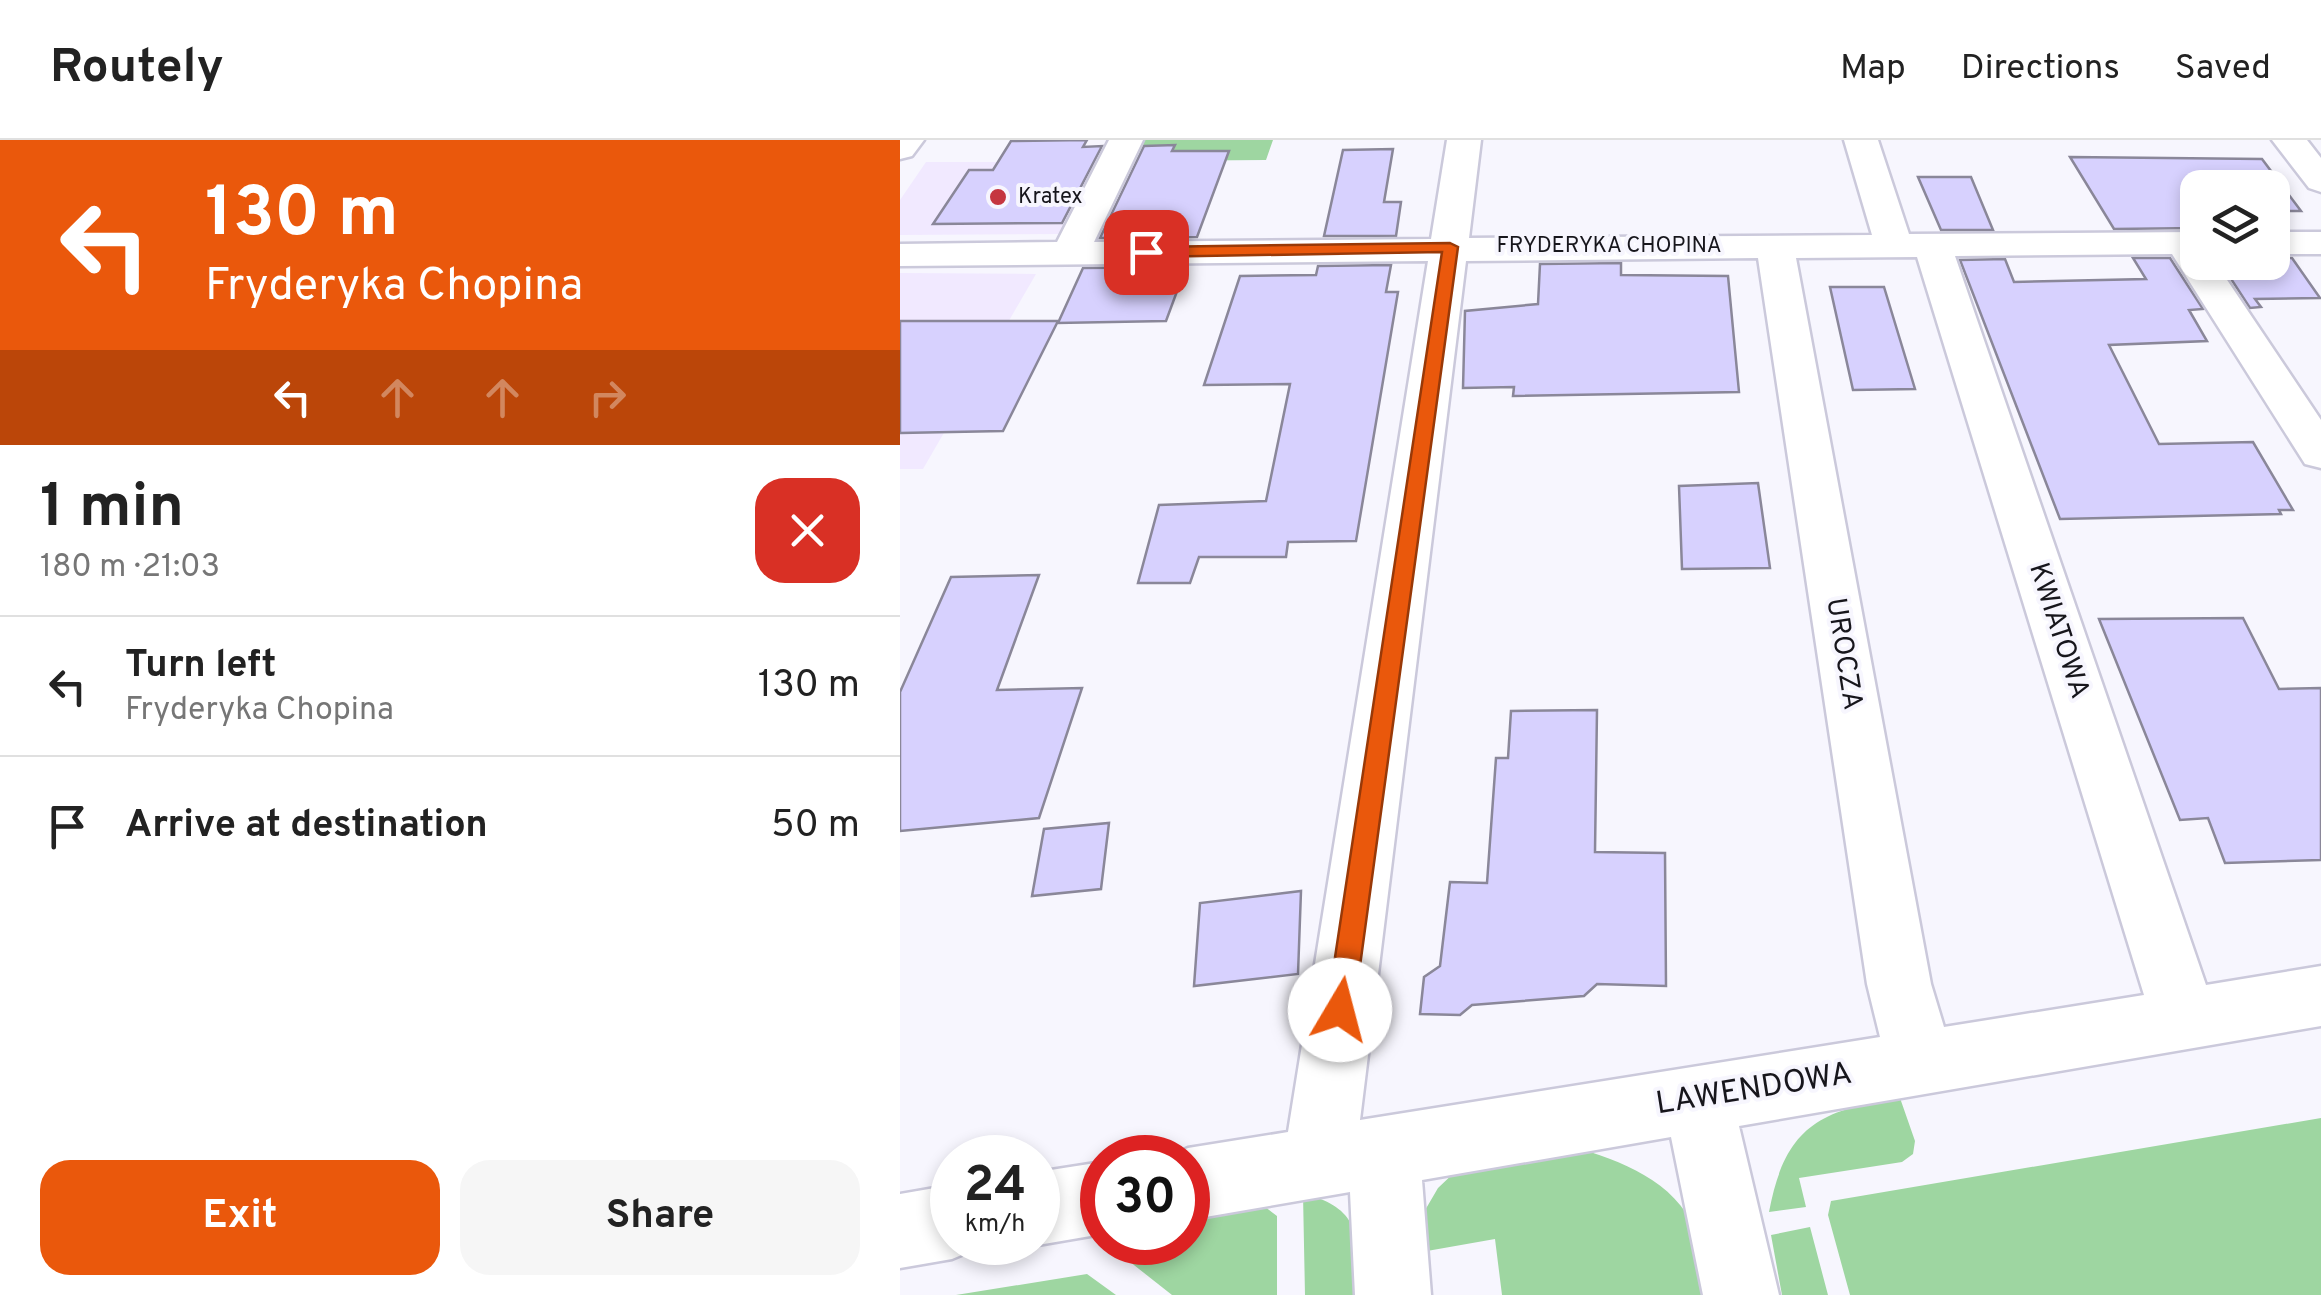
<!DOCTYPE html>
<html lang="en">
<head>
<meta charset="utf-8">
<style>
  body { margin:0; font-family:Overpass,sans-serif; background:#f6f6f6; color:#222; height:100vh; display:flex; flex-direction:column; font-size:38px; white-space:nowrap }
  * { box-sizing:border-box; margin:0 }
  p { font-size:32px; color:#767676 }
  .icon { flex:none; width:55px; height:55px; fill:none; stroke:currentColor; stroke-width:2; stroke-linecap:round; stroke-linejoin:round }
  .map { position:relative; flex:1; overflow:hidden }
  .drawer { display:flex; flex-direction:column; background:#fff; width:900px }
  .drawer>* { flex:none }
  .top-card { background:#ea580c; color:#fff; overflow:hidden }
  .controls { position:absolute; left:1280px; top:30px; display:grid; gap:20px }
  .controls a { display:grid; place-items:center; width:110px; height:110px; border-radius:20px; background:#fff; box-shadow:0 5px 15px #0003; font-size:50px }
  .speed { position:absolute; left:30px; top:995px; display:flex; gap:20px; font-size:50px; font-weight:700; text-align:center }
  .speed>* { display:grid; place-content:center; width:130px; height:130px; border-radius:50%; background:#fff; box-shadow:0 5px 15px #0003; line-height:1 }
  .speed small { font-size:25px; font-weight:400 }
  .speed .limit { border:15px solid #d22; background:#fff; color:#111 }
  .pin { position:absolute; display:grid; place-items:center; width:85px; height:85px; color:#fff; margin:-42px; border-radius:20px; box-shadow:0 5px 15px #0006 }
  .me { position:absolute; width:110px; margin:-55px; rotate:8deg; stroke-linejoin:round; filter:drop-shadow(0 0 8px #0008) }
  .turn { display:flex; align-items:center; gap:35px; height:210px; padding:0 40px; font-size:45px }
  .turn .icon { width:130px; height:130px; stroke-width:2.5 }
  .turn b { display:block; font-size:70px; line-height:85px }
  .lanes { display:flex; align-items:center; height:95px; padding:0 40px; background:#0003; justify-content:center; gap:50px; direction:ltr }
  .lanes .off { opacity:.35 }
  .round { display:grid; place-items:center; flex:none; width:105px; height:105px; border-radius:30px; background:#f6f6f6 }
  .head { display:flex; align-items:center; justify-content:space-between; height:170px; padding:0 40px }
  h1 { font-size:60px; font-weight:700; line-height:75px }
  .primary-button { display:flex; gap:20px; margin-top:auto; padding:20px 40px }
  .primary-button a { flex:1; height:115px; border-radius:30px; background:#ea580c; color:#fff; font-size:40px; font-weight:700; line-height:115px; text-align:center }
  .primary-button a+a { background:#f6f6f6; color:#222 }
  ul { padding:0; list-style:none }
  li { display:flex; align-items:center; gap:30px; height:140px; padding:0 40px; border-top:2px solid #e0e0e0 }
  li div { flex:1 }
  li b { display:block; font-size:38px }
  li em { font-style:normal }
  header { display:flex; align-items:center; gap:60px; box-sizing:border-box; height:140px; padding:0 50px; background:#fff; border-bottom:2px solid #e0e0e0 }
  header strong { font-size:48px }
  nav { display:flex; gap:55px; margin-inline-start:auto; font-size:35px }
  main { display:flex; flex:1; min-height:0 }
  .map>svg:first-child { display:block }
  .commercial { fill:#f1e9ff }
  .green { fill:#9ed6a1 }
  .building { fill:#d7d1fe; stroke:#8a8799; stroke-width:2.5 }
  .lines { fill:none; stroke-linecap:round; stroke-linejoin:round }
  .street-casing { stroke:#cbc9db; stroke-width:5 }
  .street { fill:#fff; fill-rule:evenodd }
  .route { fill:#ea580c; stroke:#983908; stroke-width:2.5 }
  .poi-dot { fill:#c53640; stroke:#f7f6fe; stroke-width:4 }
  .labels { text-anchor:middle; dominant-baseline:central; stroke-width:8; stroke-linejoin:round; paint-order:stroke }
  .far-poi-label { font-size:22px; fill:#17161c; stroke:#f7f6fe; text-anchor:start }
  .far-street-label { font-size:22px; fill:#17161c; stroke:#f7f6fe }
  .street-label { font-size:28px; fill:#17161c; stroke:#f7f6fe }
  .near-street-label { font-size:32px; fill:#17161c; stroke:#f7f6fe }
</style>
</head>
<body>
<header>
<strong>Routely</strong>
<nav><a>Map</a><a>Directions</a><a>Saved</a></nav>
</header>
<main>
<section class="drawer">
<div class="top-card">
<div class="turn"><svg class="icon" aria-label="left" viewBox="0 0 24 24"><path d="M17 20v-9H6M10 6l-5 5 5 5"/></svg><div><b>130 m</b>Fryderyka Chopina</div></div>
<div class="lanes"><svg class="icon" aria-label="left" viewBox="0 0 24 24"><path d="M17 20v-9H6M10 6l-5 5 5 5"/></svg><svg class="icon off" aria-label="ahead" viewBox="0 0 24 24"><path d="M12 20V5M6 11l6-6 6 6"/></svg><svg class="icon off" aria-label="ahead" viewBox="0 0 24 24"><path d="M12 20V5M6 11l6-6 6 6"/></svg><svg class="icon off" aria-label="right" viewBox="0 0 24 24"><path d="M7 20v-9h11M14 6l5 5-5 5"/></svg></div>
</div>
<div class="head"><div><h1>1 min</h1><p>180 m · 21:03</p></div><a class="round" style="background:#d93025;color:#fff"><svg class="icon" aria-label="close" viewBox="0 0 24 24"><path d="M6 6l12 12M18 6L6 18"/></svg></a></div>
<ul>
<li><svg class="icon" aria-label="left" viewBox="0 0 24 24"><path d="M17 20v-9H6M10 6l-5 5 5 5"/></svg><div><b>Turn left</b><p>Fryderyka Chopina</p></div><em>130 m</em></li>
<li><svg class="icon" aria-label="arrive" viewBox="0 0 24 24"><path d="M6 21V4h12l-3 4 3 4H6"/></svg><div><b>Arrive at destination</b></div><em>50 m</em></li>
</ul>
<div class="primary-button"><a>Exit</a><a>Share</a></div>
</section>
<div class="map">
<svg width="1421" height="1155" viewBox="0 0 1421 1155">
  <rect width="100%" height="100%" fill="#f7f6fe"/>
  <!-- commercial -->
  <path class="commercial" d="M 26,22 L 199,22 L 160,94 L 0,95 L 0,60 Z
    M 0,133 L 136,134 L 23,329 L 0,329 Z"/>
  <!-- green -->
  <path class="green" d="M 245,0 L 373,0 L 366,20 L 236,21 Z
    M 1000,958 L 1015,1001 L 1013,1014 L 1002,1022 L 899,1038 L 906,1067 L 869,1072 C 885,987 919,970 1000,958 Z
    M 1421,978 L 1421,1155 L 950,1155 L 928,1075 L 931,1061 Z
    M 683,1010 C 729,1023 784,1048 798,1099 C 803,1116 802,1137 804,1155 L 602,1155 L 595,1099 L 527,1111 L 524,1072 L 538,1048 L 557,1030 Z
    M 403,1054 C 463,1067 459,1102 462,1155 L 405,1155 Z
    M 360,1063 L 377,1076 L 377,1155 L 272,1155 L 206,1103 L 288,1102 L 288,1075 Z
    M 910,1087 L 928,1155 L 882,1155 L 871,1095 Z
    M 187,1134 L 216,1155 L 56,1155 Z"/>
  <!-- building -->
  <path class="building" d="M 187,0 L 183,7 L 202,6 L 162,83 L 33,84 L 69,30 L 93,30 L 111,1 Z
    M 275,5 L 272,11 L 329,11 L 297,97 L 200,98 L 244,6 Z
    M 493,9 L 484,62 L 501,62 L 496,96 L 424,96 L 443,10 Z
    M 1170,17 L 1362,19 L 1401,71 L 1372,71 L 1372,48 L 1298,48 L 1298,88 L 1214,89 Z
    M 1018,37 L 1071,37 L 1093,90 L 1041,90 Z
    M 1233,118 L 1270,118 L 1303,169 L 1289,170 L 1307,201 L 1209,205 L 1259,304 L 1353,302 L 1393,370 L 1379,370 L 1381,374 L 1160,379 L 1060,120 L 1105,119 L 1114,142 L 1246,139 Z
    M 1372,118 L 1392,118 L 1420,158 L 1355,159 L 1361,167 L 1350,168 L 1320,122 L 1372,122 Z
    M 721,123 L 721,135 L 828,136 L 839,252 L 613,256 L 614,247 L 563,248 L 565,171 L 638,164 L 640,124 Z
    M 491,125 L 486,152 L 498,152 L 456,401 L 388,402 L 386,417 L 299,417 L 290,443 L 238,443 L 259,365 L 366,361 L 390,244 L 304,245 L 340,136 L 416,135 L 418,126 Z
    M 286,127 L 266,181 L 158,183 L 183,128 Z
    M 930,147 L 984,147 L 1015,249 L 953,250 Z
    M 0,181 L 158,181 L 103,291 L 0,293 Z
    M 858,343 L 870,428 L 782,429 L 779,346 Z
    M 139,435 L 97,550 L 182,548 L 139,678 L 0,691 L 0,552 L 51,437 Z
    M 1343,478 L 1379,549 L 1421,548 L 1421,720 L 1325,723 L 1308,678 L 1280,680 L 1199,479 Z
    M 697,570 L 695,712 L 765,713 L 766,846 L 697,844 L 684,856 L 572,865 L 560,875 L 520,874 L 524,837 L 540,826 L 550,742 L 587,743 L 596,618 L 608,618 L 611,571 Z
    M 209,683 L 201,749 L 132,756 L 144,689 Z
    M 401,751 L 398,834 L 294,846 L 300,763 Z"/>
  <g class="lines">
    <defs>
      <path id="street" d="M 0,0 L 24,0 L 12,16 L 0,19 Z
        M 209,0 L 243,0 L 194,102 L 531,99 L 547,0 L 581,0 L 569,98 L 972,95 L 944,0 L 978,0 L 1009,94 L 1298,92 L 1298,122 L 1315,122 L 1421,280 L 1421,328 L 1405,324 L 1272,114 L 1055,116 L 1306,845 L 1421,826 L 1421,886 L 839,986 L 879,1155 L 803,1155 L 771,997 L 522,1040 L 531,1155 L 455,1155 L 450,1052 L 288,1080 L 288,1018 L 265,1018 L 288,1008 L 388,992 L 528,121 L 0,126 L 0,104 L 157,102 ZM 1017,117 L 1244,855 L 1044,887 L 1031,844 L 896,118 ZM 858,118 L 967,844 L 980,897 L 460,980 L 566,121 Z
        M 1372,0 L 1407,0 L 1421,18 L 1421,52 L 1409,48 Z
        M 1372,92 L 1421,92 L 1421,114 L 1372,114 Z
        M 202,1022 L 202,1094 L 138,1105 L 133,1102 L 138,1102 L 138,1032 Z
        M 52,1045 L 52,1102 L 80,1102 L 78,1108 L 52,1119 L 0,1128 L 0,1054 Z"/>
    </defs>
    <!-- street casing -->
    <use href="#street" class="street-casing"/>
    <!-- street -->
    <use href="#street" class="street"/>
  </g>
  <!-- route -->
  <path class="route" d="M 550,103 L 558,107 L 454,870 L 450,879 L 440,883 L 431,879 L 427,870 L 542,112 L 246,117 L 238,112 L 246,107 Z"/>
  <!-- markers -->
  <circle class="poi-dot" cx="98" cy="57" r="10"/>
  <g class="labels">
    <!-- far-poi labels -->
    <g class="far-poi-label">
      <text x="118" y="57">Kratex</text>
    </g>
    <!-- far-street labels -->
    <g class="far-street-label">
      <text x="709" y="106">FRYDERYKA CHOPINA</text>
    </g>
    <!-- street labels -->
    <g class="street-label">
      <text transform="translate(1158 491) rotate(72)">KWIATOWA</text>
      <text transform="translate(943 514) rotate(81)">UROCZA</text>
    </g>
    <!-- near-street labels -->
    <g class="near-street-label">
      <text transform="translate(854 950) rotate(-9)">LAWENDOWA</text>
    </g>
  </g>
</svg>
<div class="controls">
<a><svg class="icon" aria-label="layers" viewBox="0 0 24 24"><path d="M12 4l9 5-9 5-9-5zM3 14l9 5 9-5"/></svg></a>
</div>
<div class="speed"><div>24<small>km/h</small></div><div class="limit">30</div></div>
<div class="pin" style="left:246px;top:112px;background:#d93025"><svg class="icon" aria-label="arrive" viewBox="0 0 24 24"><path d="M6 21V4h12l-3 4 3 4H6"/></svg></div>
<svg class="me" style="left:440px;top:870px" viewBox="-20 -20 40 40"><circle r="19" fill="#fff"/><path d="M0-13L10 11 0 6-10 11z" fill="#ea580c"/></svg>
</div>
</main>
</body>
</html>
